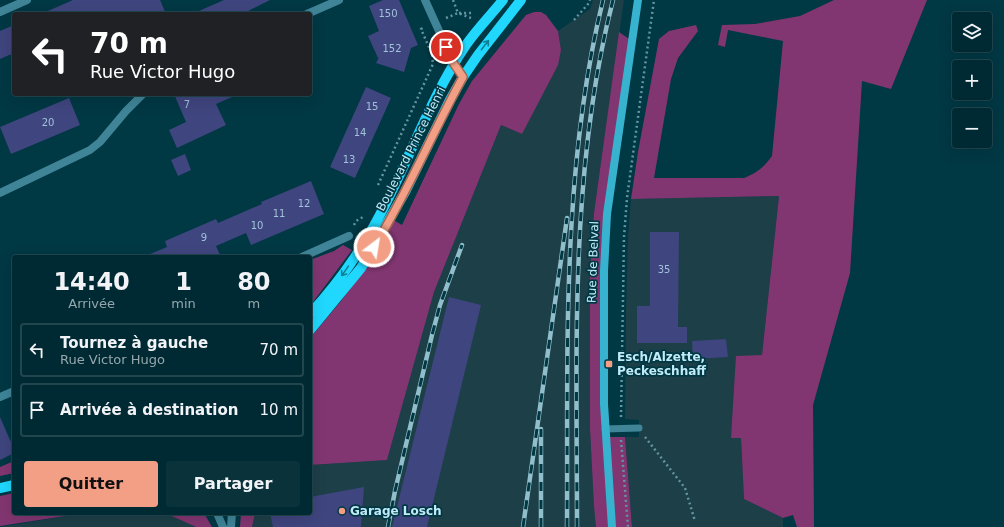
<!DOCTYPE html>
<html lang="fr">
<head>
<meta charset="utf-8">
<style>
  body { margin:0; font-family:"DejaVu Sans",sans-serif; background:#0a323b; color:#f1f3f6; height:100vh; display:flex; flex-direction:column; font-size:15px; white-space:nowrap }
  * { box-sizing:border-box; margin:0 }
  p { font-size:13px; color:#95a7ac }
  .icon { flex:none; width:22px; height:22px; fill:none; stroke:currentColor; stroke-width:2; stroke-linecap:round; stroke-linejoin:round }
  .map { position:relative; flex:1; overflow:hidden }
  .panel { position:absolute; left:12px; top:255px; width:300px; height:260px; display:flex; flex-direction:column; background:#002a33; border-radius:4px; box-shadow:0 4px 16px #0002,0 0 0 1px #22464e }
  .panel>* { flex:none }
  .top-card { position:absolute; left:12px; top:12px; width:300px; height:84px; border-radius:4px; box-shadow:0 4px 16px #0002,0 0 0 1px #22464e; background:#202124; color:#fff; overflow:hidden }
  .fabs { position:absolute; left:952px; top:12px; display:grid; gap:8px }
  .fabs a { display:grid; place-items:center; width:40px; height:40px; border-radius:4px; background:#002a33; box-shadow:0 4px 16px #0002,0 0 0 1px #22464e; font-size:20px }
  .pin { position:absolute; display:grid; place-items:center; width:34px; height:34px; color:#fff; margin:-17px; border:2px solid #fff; border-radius:50%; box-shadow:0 1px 4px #0007 }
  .me { position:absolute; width:44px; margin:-22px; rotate:31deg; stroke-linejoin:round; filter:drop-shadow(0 0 3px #0008) }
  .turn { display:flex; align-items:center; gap:14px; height:84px; padding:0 12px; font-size:18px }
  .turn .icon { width:52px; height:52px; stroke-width:2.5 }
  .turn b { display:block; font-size:28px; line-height:34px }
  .eta { display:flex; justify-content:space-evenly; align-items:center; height:68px; text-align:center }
  .eta b { font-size:24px; font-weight:700; line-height:28px }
  .button { display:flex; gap:8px; margin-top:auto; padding:8px 12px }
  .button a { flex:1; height:46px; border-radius:4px; background:#f39f85; color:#111; font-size:16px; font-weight:700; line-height:46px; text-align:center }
  .button a+a { background:#0a323b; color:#f1f3f6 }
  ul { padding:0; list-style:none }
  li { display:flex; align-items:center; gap:12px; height:54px; margin:0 8px 6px; padding:0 4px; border:2px solid #22464e; border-radius:4px }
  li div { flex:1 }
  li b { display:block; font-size:15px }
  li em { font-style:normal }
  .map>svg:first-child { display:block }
  .built { fill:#1d3f48 }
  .green { fill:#823671 }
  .building { fill:#3f457e }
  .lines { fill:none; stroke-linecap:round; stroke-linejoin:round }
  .path { stroke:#6394a1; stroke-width:2.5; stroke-dasharray:2 3; stroke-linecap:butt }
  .lane { stroke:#3f8497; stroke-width:7 }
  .street { stroke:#3f8497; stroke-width:8 }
  .secondary { stroke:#37b3d0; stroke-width:8 }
  .primary { stroke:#20d7fd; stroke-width:10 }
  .rail-casing { stroke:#90beca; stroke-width:4.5 }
  .rail { stroke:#003844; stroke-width:3; stroke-dasharray:9; stroke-linecap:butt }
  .oneway { stroke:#0e8097 }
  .route-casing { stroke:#9e6756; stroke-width:10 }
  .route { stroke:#f39f85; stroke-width:7 }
  .poi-dot { fill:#f39f85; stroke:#003844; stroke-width:1.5 }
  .labels { text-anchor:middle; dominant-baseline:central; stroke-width:3.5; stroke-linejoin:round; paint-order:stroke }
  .number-label { font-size:10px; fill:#a0c2da }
  .street-label { font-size:12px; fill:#c1ebf8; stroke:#003844 }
  .poi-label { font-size:12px; font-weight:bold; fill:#c1ebf8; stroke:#003844; text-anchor:start }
</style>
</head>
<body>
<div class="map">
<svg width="1004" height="527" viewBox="0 0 1004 527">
  <rect width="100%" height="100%" fill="#003844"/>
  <!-- built -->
  <path class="built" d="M 593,0 L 624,0 L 594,213 L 590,272 L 590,429 L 594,507 L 596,527 L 252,527 L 255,513 L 310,513 L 310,465 L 387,460 L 434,292 L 501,125 L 522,134 L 561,50 L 558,31 L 590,9 Z
    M 779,196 L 762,355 L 733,421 L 731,438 L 741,438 L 744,499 L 783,518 L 783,527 L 632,527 L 625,437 L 639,437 L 639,420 L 625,419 L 626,311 L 628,237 L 631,199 Z
    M 85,513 L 165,513 L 196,527 L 0,527 Z"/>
  <!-- green -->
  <path class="green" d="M 834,0 L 927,0 L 891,89 L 862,81 L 850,273 L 813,405 L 814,527 L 797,527 L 793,515 L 783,518 L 744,499 L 741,438 L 731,438 L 736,356 L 762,355 L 779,196 L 631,199 L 638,152 L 659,39 L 669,31 L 696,25 L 698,31 L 678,58 L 671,79 L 654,178 L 744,178 C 757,173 764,167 772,156 L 783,41 L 728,30 L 725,47 L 718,45 L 722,25 L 755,24 L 800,16 Z
    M 534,12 L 541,12 L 546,15 L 558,31 L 561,50 L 558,65 L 522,134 L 501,125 L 434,292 L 387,460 L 310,465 L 310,338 L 341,301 L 364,269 L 390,218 L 402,225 L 459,104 L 472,81 L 526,15 Z
    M 619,32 L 632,41 L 607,214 L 605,437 L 625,437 L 632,527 L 596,527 L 594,507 L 590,429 L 590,272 L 594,213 Z
    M 343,245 L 352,250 L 310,306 L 310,260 L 334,251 Z
    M 14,461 L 14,473 L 0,476 L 0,467 Z
    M 14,493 L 14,513 L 85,513 L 0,526 L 0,496 Z
    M 165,513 L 204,513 L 212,527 L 196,527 Z
    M 241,513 L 255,513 L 252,527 L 240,527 Z"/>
  <!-- building -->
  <path class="building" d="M 73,0 L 160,0 L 166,14 L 41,14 Z
    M 224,0 L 270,0 L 242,14 L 192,14 Z
    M 383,0 L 399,0 L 418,45 L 411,48 L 404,72 L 376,63 L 379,57 L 378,58 L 368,36 L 379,31 L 369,6 Z
    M 14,25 L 14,53 L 0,59 L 0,31 Z
    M 366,87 L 391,98 L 355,178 L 330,167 Z
    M 174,94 L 239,94 L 216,104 L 226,125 L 177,148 L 169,130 L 186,122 Z
    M 69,98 L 80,125 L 11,154 L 0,127 Z
    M 185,154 L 191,170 L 178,176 L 171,160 Z
    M 311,181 L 324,214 L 251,245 L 246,233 L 216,246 L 221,257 L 143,257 L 167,247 L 165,241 L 216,219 L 218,223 L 262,204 L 261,202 Z
    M 650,232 L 679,232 L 678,327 L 687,327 L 687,343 L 637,343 L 637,306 L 650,306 Z
    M 449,297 L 481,305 L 427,527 L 392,527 Z
    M 726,339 L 728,357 L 693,359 L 692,341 Z
    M 0,417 L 14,449 L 14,453 L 0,460 Z
    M 364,487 L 361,527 L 273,527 L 270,513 L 310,513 L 310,497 Z"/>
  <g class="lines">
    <!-- path -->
    <path class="path" d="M 453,0 L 458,13 L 474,13
      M 446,18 L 458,13 L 471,18
      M 574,20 L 589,3 L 590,0
      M 378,185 L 433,64 L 432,54 L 421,29 L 425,27
      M 354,225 L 356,221 L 363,217
      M 621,417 L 624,237 L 627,198 L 654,0
      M 645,437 L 685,488 L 695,521
      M 621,440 L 628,527"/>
    <!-- lane -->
    <path class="lane" d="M 605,429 L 639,428"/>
    <!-- street -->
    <path class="street" d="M 425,0 L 454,64
      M 0,12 L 27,0
      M 307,14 L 339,0
      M 0,193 L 90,150 L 100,142 L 126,111 L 143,94
      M 302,257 L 349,236
      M 0,397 L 14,391
      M 217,513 L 223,527
      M 231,527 L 232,513"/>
    <!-- secondary -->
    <path class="secondary" d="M 454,64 L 463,77
      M 612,527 L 604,404 L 604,271 L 607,214 L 638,0"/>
    <!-- primary -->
    <path class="primary" d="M 310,314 C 333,289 354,261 371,231 C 406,171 427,102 466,45 C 477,29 491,15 503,0
      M 310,330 L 361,268 L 405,192 L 450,100 L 463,77 L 478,55 L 521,0
      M 0,488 L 14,485"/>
    <defs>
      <path id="rail" d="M 388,527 L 395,491 L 432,335 L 440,305 L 462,245
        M 523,527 L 567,218
        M 541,527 L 541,429
        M 567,527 C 568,351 561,172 603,0
        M 577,527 C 577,352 569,171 613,0"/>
    </defs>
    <!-- rail casing -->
    <use href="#rail" class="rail-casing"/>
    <!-- rail -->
    <use href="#rail" class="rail"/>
  </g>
  <!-- one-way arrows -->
  <defs><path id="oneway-shaft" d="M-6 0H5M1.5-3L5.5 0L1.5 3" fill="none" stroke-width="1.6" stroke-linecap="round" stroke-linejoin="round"/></defs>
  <g class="oneway">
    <use href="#oneway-shaft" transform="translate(485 45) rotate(-52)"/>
    <use href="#oneway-shaft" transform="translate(345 271) rotate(125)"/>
  </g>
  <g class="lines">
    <defs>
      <path id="route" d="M 374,247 C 408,192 432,133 463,77 L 454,64 L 446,47"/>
    </defs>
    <!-- route casing -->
    <use href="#route" class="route-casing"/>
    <!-- route -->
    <use href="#route" class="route"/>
  </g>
  <!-- markers -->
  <g class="poi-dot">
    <rect x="605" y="360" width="8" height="8" rx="2"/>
    <circle cx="342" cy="511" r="4"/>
  </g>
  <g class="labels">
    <!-- number labels -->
    <g class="number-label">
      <text x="388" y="13">150</text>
      <text x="392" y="48">152</text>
      <text x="187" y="104">7</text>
      <text x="372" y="106">15</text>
      <text x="48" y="122">20</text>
      <text x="360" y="132">14</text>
      <text x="349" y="159">13</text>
      <text x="304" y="203">12</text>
      <text x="279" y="213">11</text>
      <text x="257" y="225">10</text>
      <text x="204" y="237">9</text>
      <text x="664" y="269">35</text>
    </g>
    <!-- street labels -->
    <g class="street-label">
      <text transform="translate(411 149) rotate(-63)">Boulevard Prince Henri</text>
      <text transform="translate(593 262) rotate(-88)">Rue de Belval</text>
    </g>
    <!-- poi labels -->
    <g class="poi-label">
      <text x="617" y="357">Esch/Alzette,<tspan x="617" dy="14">Peckeschhaff</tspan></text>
      <text x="350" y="511">Garage Losch</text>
    </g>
  </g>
</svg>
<div class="fabs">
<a><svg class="icon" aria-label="layers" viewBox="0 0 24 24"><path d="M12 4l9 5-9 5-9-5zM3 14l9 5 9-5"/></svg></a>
<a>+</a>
<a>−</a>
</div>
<div class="pin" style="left:446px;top:47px;background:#d93025"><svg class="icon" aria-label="arrive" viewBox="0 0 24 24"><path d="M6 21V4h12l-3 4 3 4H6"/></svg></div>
<svg class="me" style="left:374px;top:247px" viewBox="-20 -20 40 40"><circle r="17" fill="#f39f85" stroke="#fff" stroke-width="3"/><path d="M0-11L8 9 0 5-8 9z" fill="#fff"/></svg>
<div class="top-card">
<div class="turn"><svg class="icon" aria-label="left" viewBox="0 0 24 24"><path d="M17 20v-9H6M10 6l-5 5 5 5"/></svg><div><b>70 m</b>Rue Victor Hugo</div></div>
</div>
<section class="panel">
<div class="eta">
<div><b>14:40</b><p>Arrivée</p></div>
<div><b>1</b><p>min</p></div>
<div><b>80</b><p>m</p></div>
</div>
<ul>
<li><svg class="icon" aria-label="left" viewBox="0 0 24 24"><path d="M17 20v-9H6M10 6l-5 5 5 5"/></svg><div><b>Tournez à gauche</b><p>Rue Victor Hugo</p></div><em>70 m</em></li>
<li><svg class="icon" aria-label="arrive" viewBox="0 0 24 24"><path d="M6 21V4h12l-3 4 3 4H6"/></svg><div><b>Arrivée à destination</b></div><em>10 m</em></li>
</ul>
<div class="button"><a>Quitter</a><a>Partager</a></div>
</section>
</div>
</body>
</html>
